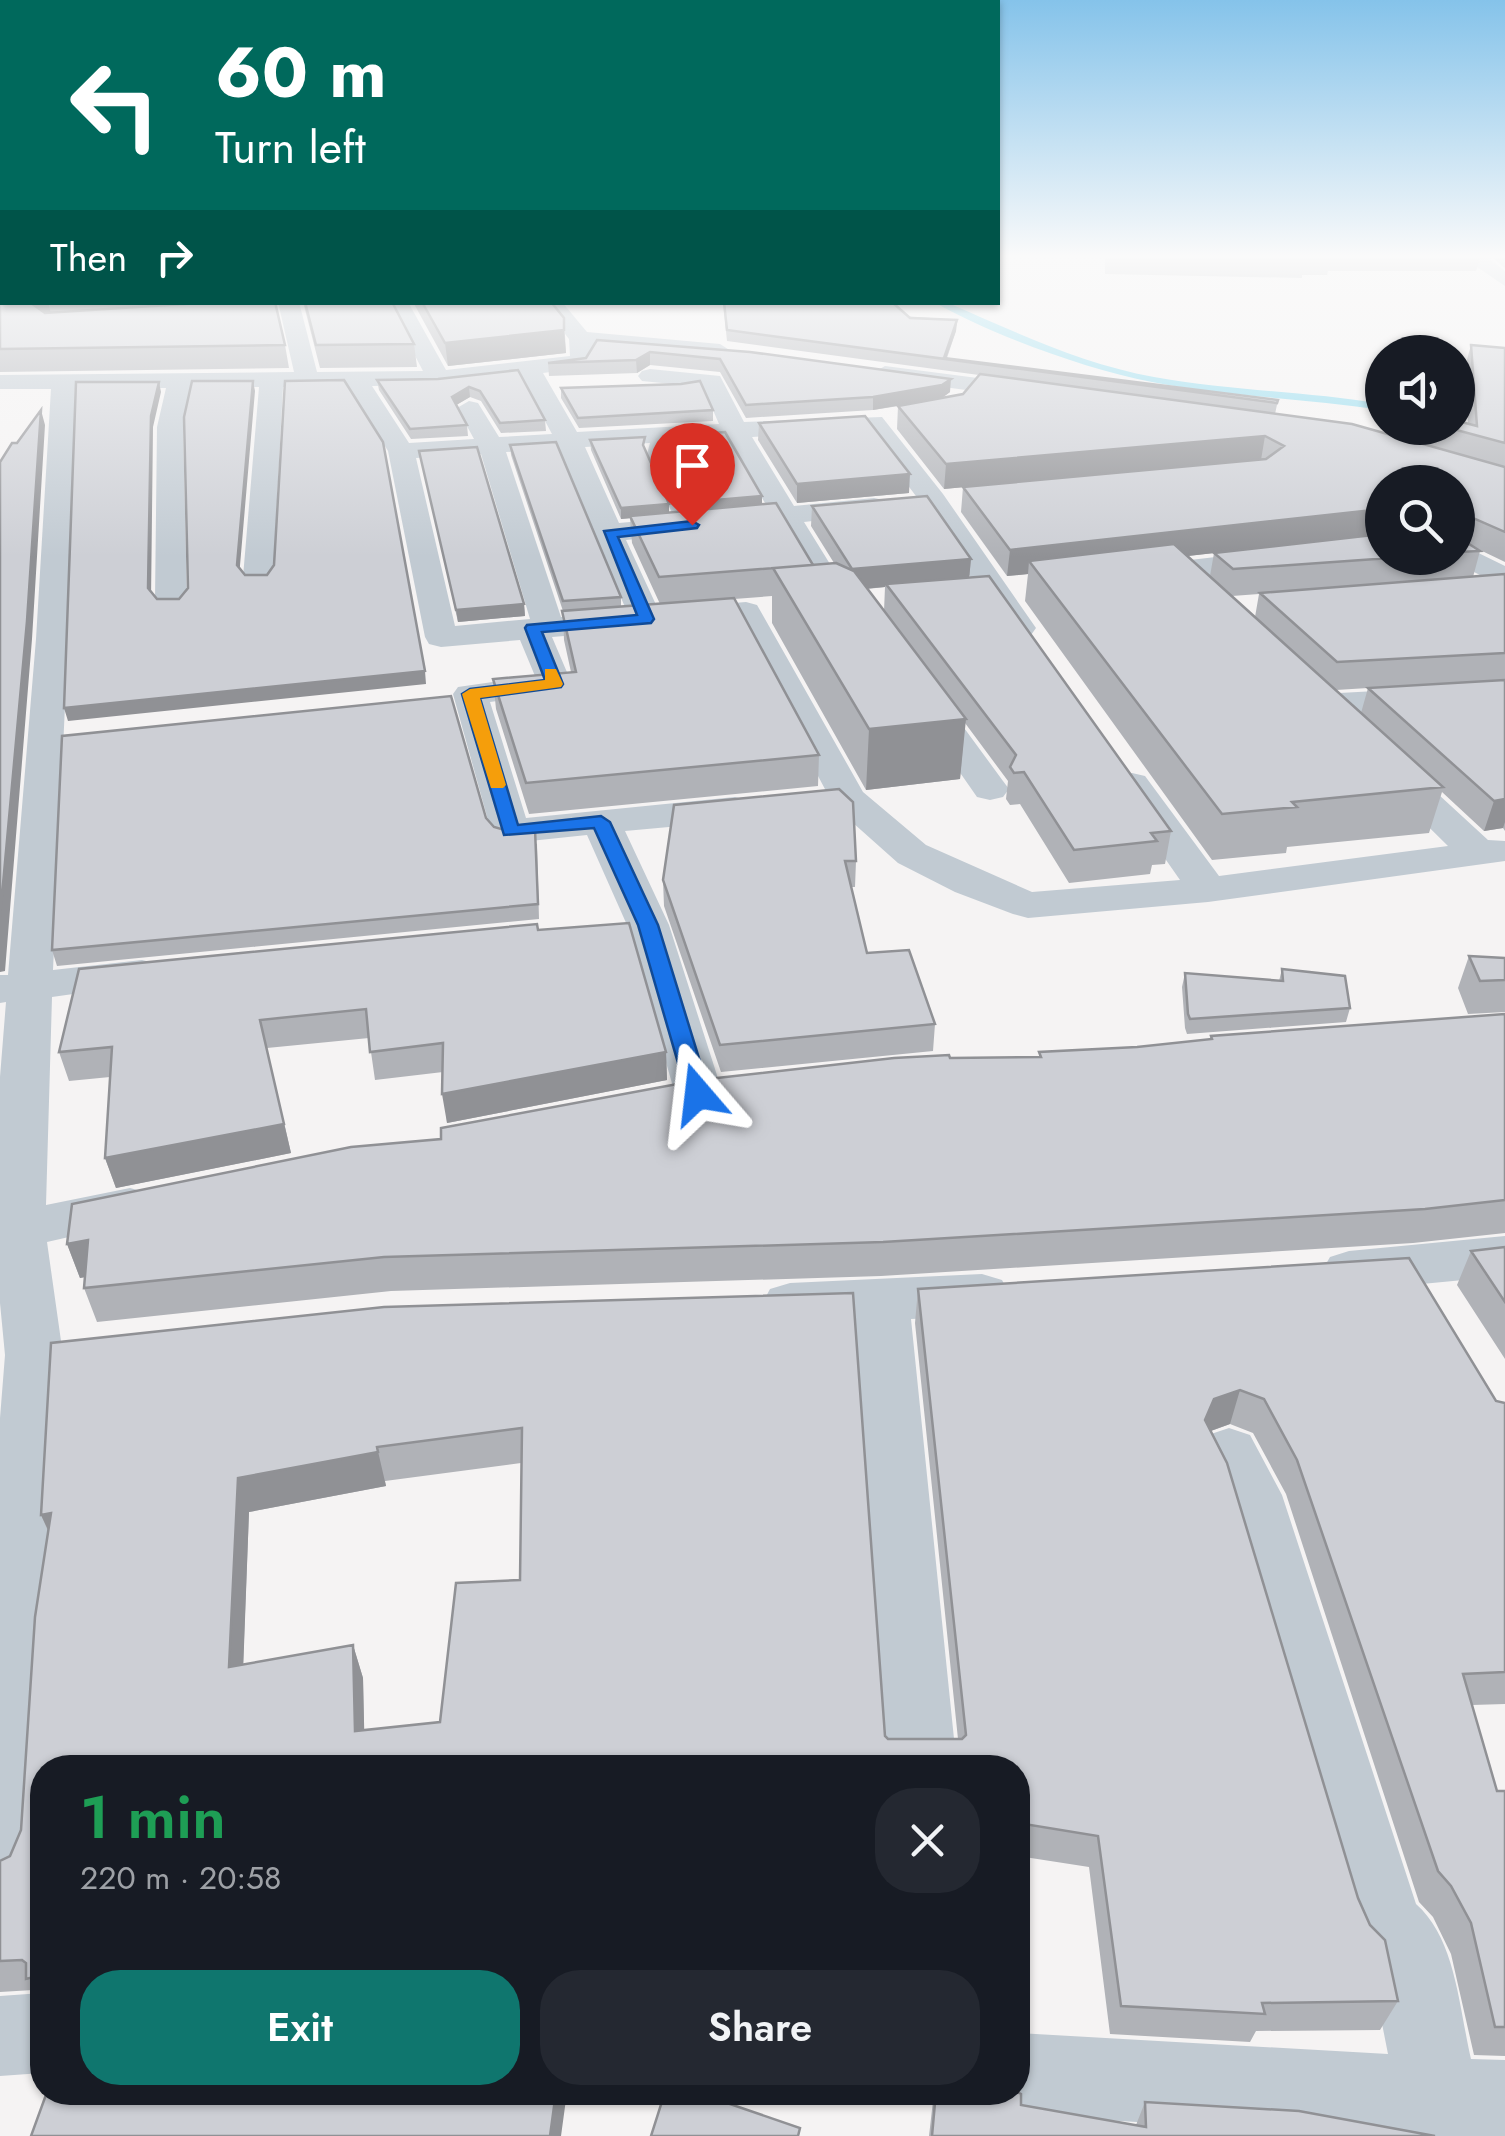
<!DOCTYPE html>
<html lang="en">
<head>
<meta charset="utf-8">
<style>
  body { margin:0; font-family:Jost,sans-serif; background:#242831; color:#f1f3f6; height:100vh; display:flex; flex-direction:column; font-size:38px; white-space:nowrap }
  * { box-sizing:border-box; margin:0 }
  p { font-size:32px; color:#9ea1a6 }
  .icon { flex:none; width:55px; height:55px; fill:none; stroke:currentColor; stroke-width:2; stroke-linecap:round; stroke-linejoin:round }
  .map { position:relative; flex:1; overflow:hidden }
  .side { position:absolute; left:30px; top:1755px; width:1000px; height:350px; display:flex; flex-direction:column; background:#171b24; border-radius:40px; box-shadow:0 2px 8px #0004 }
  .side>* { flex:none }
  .banner { position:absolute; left:0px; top:0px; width:1000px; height:305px; box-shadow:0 2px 8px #0004; background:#00695c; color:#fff; overflow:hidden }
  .controls { position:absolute; left:1365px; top:335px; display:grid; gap:20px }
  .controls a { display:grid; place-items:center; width:110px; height:110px; border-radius:50%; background:#171b24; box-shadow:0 2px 8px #0004; font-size:50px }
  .pin { position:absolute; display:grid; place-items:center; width:85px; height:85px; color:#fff; margin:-102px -42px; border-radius:50% 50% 50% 0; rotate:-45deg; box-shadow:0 0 10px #0007 }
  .pin .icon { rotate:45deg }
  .me { position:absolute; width:110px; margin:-55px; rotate:343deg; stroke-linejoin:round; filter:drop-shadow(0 0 8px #0008) }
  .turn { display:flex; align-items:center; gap:35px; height:210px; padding:0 50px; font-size:45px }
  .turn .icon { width:130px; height:130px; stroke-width:2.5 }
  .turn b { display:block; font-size:70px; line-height:85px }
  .then { display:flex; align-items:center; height:95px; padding:0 50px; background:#0003; gap:20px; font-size:38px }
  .round { display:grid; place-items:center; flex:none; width:105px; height:105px; border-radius:40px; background:#242831 }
  .summary { display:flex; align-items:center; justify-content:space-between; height:170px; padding:0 50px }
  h1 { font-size:60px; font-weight:600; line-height:75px; color:#1e9e55 }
  .primary-button { display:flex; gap:20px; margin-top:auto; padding:20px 50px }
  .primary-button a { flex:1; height:115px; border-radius:40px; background:#0f766e; color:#fff; font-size:40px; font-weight:600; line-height:115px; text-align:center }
  .primary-button a+a { background:#242831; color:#f1f3f6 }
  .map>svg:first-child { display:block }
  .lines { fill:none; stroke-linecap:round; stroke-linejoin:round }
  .stream { fill:#90daee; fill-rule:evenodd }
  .street { fill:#c1cad2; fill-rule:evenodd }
  .wall { fill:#b0b2b7; fill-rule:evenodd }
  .shaded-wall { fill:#909195 }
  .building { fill:#cdcfd5; stroke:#909195; stroke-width:2.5; fill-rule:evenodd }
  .route { fill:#1a73e8; stroke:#114b97; stroke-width:2.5 }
  .slow { fill:#f59e0b }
</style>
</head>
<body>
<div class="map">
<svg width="1505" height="2136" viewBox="0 0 1505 2136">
  <rect width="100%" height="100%" fill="#f5f3f3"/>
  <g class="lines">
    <!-- stream -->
    <path class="stream" d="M 934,302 L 946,302 C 1013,331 1081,364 1154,377 C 1230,391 1307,391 1382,404 L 1382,410 C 1306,398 1228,397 1152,382 C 1085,369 994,336 934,302 Z"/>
    <!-- street -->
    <path class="street" d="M 1464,258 L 1488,258 L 1505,271 L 1505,286 Z
      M 278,302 L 299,302 L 317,372 L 423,371 L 387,302 L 408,302 L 446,370 L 570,356 L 569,339 L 540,302 L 562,302 L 587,332 L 720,344 L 731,351 L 720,358 L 593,346 L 594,353 L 586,367 L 543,373 L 577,432 L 719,424 L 703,387 L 642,381 L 638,376 L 642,371 L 650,369 L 720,376 L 744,422 L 882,417 L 943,494 L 1036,628 L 1031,635 L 1009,635 L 922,504 L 866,430 L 752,437 L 794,506 L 874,498 L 884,500 L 888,506 L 884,512 L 874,514 L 804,522 L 851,598 L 872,612 L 867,619 L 856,622 L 828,611 L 777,524 L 626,540 L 658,609 L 746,602 L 757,605 L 863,792 L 926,845 L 1032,892 L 1180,880 L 1113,784 L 1119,776 L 1132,773 L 1145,776 L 1219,876 L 1448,846 L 1369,768 L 1375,760 L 1388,757 L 1401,760 L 1488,840 L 1505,841 L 1505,861 L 1208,902 L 1028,918 L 1013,914 L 955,892 L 898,863 L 834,806 L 736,622 L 552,637 L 572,684 L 567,691 L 490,702 L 526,818 L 735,797 L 749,801 L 754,809 L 749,817 L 735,821 L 625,831 L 669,925 L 723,1094 L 716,1105 L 699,1110 L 682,1105 L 675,1094 L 627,925 L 587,835 L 511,843 L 497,839 L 491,831 L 453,694 L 458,687 L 535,676 L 520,640 L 441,647 L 429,644 L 425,637 L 388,451 L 348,386 L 283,387 L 273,577 L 269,583 L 247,583 L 243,577 L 259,387 L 191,387 L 183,427 L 187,600 L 182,607 L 160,607 L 155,600 L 157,427 L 166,388 L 75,388 L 68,639 L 53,970 L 142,960 L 158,964 L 164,973 L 158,982 L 52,997 L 46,1205 L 130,1188 L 148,1193 L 156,1206 L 148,1219 L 47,1242 L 63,1355 L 37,1860 L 26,1886 L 0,1897 L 0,1418 L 5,1355 L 0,1303 L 0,1077 L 6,1002 L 0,1003 L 0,975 L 8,975 L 36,639 L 51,389 L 0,389 L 0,375 L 294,372 ZM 521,376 L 552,434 L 499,437 L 478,403 L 469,401 L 457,408 L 474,439 L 409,443 L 372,386 L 439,385 ZM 727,439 L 768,508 L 702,515 L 673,454 L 678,447 L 675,442 ZM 650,443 L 647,454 L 674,518 L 619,523 L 585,447 ZM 559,449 L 627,612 L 561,617 L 506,452 ZM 481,454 L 530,619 L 455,626 L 416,458 Z
      M 885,366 L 1032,385 L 1044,392 L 1032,399 L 877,378 L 873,373 Z
      M 1382,538 L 1382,556 L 1138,584 L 1127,581 L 1123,575 L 1127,569 L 1138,566 Z
      M 1458,543 L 1505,566 L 1505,588 L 1447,558 L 1458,558 Z
      M 1505,684 L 1505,704 L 1438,711 L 1321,716 L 1309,712 L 1303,705 L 1309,698 L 1321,694 Z
      M 925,688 L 937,691 L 1003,781 L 1009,789 L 1003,797 L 990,800 L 977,797 L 908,698 L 913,691 Z
      M 1505,1236 L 1505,1276 L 1349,1291 L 1330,1285 L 1322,1271 L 1330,1257 L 1349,1251 Z
      M 982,1274 L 1002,1280 L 1010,1295 L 1002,1310 L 982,1316 L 911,1319 L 957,1768 L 885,1768 L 855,1322 L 790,1325 L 770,1319 L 762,1304 L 770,1289 L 790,1283 Z
      M 1229,1428 L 1250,1435 L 1282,1495 L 1416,1904 C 1456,1939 1459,2008 1471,2059 L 1505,2060 L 1505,2136 L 1376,2136 L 1018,2115 L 989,2103 L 985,2092 L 1018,2092 L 1018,2033 L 1388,2054 L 1371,1968 L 1357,1954 L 1345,1927 L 1220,1496 L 1199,1453 L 1208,1435 Z
      M 42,1993 L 42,2073 L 0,2076 L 0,1996 Z"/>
  </g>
  <!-- wall -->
  <path class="wall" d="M 0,258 L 2,302 L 198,302 L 198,304 L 285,345 L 289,368 L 0,372 Z
    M 1105,258 L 1480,258 L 1476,271 L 1328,271 L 1327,275 L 1302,275 L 1302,278 L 1105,274 Z
    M 1493,258 L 1505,258 L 1505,268 Z
    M 303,302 L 392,302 L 414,344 L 417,367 L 320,368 Z
    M 413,302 L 551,302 L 564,318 L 566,353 L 448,366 Z
    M 723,302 L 957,320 L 956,331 L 947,358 L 1278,400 L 1275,414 L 1394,436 L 1396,428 L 1458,428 L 1468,424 L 1465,367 L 1471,345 L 1505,348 L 1505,562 L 1478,549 L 1480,551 L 1473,577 L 1505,574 L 1505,831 L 1503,828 L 1484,831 L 1442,792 L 1429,833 L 1287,847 L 1286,853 L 1212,860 L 1025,601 L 1028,574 L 1007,576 L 961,512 L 963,487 L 944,489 L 897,429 L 898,406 L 905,405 L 873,410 L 746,418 L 720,372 L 650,365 L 637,373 L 549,376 L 548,363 L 586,358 L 597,340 L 950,392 L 943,397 L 963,394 L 979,375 L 727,341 ZM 1382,482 L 1458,482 L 1458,558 L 1382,558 ZM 1382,534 L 1214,553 L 1210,576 L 1187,556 ZM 1259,594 L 1255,617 L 1232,596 ZM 1368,688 L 1361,713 L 1336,690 Z
    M 518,370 L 545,420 L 546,431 L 501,433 L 481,401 L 470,397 L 456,405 L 467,425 L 468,436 L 411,439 L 379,390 L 377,380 L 438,379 Z
    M 561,388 L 713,410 L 713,421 L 579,428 L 561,398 Z
    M 759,423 L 909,493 L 797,503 L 758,440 Z
    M 590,440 L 645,449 L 669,513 L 703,510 L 677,454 L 677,444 L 762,504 L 813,565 L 834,563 L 811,526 L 812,506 L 971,559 L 969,578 L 1171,831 L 1165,864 L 1152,865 L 1150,874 L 1069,883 L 1020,804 L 1010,805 L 1006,799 L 1008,781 L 965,723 L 960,779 L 866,790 L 772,623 L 772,596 L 734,599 L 819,755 L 818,786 L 529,814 L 496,709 L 493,679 L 571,672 L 564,640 L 563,611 L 511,455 L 510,445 L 621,597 L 621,607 L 660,604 L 632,543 L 630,518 L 621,519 L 591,450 ZM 885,587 L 884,611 L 867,589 Z
    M 419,451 L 524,604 L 525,616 L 458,622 Z
    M 674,805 L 856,861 L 855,887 L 851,887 L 867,953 L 935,1024 L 933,1051 L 721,1072 L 664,906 L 663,880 Z
    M 494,827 L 537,844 L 539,919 L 57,966 L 52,950 Z
    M 538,930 L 666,1052 L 667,1080 L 447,1123 L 443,1072 L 375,1080 L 369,1038 L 267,1048 L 291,1153 L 116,1188 L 105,1158 L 110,1077 L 69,1081 L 59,1052 Z
    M 1469,956 L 1505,958 L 1505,1012 L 1468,1014 L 1458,988 Z
    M 1282,969 L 1350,1008 L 1346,1022 L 1187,1034 L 1185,1028 L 1182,987 L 1185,973 L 1279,981 Z
    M 1505,1014 L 1505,1233 L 1413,1243 L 881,1276 L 391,1291 L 97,1322 L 84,1288 L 85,1277 L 80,1278 L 67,1244 L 441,1139 L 950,1058 L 1039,1057 L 1039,1052 L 1137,1047 L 1210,1039 L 1211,1036 Z
    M 1505,1247 L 1505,1359 L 1457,1285 L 1471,1251 Z
    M 1409,1258 L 1496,1401 L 1505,1403 L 1505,1704 L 1472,1705 L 1497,1791 L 1505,1791 L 1505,2056 L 1474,2055 L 1451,1954 L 1433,1917 L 1419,1902 L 1286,1494 L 1253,1433 L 1230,1424 L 1211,1431 L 1227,1463 L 1358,1898 L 1370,1925 L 1385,1940 L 1398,2001 L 1380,2030 L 1256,2031 L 1250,2042 L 1110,2034 L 1089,1867 L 1018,1856 L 1018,1768 L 42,1768 L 42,2003 L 33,1990 L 0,1992 L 0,1861 L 10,1856 L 21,1830 L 35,1617 L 48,1531 L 41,1515 L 51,1343 L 384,1307 L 853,1293 L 885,1736 L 888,1739 L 958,1739 L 915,1323 L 918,1289 ZM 521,1463 L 520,1580 L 456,1583 L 440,1722 L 364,1730 L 363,1678 L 353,1645 L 243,1665 L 249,1512 L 386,1486 L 385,1481 Z
    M 934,2092 L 1017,2092 L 1021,2105 L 1136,2125 L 1145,2102 L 1435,2136 L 929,2136 Z"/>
  <!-- shaded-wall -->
  <path class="shaded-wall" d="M 32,302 L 48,302 L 51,313 L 36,325 Z
    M 957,320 L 956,331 L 946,359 L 944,359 Z
    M 564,330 L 566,353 L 448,366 L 445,343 Z
    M 650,352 L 650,365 L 637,373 L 636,360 Z
    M 951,379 L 950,392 L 942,398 L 873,410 L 873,397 Z
    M 253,381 L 255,391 L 239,577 L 237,565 Z
    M 159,382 L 161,392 L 153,427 L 151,600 L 148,588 L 151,416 Z
    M 469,387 L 470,397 L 453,407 L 452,397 Z
    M 41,410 L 45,425 L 32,639 L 5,971 L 0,972 L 0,917 Z
    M 1265,436 L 1261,460 L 944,489 L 946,464 Z
    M 910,474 L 909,493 L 797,503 L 797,484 Z
    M 762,496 L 762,507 L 704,512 L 704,501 Z
    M 669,504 L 669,515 L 621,519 L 621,508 Z
    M 1382,509 L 1382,534 L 1038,573 L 1029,561 L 1028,574 L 1007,576 L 1010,550 Z
    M 971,559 L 969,580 L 886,584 L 885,587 L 851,590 L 852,569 Z
    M 524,604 L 525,616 L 458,622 L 456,610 Z
    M 425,671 L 426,684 L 68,721 L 64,708 Z
    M 966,719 L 960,779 L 866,790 L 869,729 Z
    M 1505,799 L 1505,822 L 1503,828 L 1484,831 L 1494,801 Z
    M 260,1020 L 291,1153 L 116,1188 L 105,1158 Z
    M 666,1052 L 667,1080 L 447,1123 L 442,1094 Z
    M 88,1240 L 101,1274 L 80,1278 L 67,1244 Z
    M 1240,1390 L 1230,1424 L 1205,1433 L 1205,1420 L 1214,1399 Z
    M 377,1447 L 386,1486 L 249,1512 L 242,1700 L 229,1667 L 238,1478 Z
    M 51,1513 L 57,1549 L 41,1515 Z
    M 353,1645 L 363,1678 L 365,1764 L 355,1731 Z
    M 556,2092 L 567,2092 L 561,2136 L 550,2136 Z"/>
  <!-- building -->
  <path class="building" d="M 0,258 L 2,258 L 2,302 L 32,302 L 31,303 L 45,313 L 216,302 L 275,302 L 285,345 L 0,349 Z
    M 305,302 L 392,302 L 414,344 L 316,345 Z
    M 422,302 L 551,302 L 564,318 L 564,330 L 445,343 Z
    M 724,302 L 892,302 L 910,318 L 957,320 L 944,358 L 1278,400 L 1277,403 L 727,330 Z
    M 597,340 L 750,352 L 951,379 L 942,385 L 873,397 L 746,405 L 720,359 L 650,352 L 636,360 L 548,363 L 586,358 Z
    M 1471,345 L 1505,348 L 1505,443 L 1449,428 L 1458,428 L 1458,421 L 1477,426 Z
    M 518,370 L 545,420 L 500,423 L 480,391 L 469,387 L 452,397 L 467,425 L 410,429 L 377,380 L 438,379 Z
    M 980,374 L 1352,424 L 1505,467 L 1505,532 L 1464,514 L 1462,528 L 1458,530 L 1458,482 L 1382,482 L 1382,509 L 1010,550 L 963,487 L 1266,459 L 1284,446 L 1265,436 L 946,464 L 898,406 L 963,394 Z
    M 344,380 L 383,442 L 425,671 L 64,708 L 76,382 L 159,382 L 151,416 L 148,588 L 157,599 L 179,599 L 188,588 L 184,417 L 192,381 L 253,381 L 237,565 L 245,575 L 267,575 L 274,565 L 285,381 Z
    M 700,381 L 713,410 L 578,418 L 561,388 L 681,384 Z
    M 41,410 L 27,621 L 0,917 L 0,462 L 12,443 L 17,443 Z
    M 865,416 L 910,474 L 797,484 L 759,423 Z
    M 725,432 L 762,496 L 704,501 L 677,444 L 681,435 Z
    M 645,437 L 643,445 L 669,504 L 621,508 L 590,440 Z
    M 556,442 L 621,597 L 563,601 L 510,445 Z
    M 477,447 L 524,604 L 456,610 L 419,451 Z
    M 927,496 L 971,559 L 852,569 L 812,506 Z
    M 776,503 L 813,565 L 659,577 L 630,516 Z
    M 1382,534 L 1382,558 L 1390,558 L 1233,569 L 1214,553 Z
    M 1458,537 L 1480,551 L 1458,552 Z
    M 1174,544 L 1443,787 L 1292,802 L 1297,807 L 1222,814 L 1029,561 Z
    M 836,563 L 854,571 L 966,719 L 869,729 L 773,568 Z
    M 1505,574 L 1505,653 L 1337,662 L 1260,593 Z
    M 989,576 L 1171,831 L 1151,833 L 1157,841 L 1074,850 L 1024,772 L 1014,773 L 1010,767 L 1016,755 L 886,584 Z
    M 734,598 L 819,755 L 526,783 L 493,679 L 576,672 L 562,611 Z
    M 1505,680 L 1505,799 L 1494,801 L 1368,688 Z
    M 451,696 L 486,818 L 494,827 L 508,831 L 535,829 L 538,904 L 52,950 L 62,736 Z
    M 839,789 L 853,802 L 856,861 L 845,861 L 867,953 L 909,950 L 935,1024 L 720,1045 L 663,880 L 674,805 Z
    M 629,923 L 666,1052 L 442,1094 L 443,1043 L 370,1052 L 366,1009 L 260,1020 L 284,1124 L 105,1158 L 112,1047 L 59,1052 L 79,969 L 537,924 L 538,930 Z
    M 1469,956 L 1505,958 L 1505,980 L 1480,981 Z
    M 1282,969 L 1345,976 L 1350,1008 L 1190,1019 L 1188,1014 L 1185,973 L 1283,981 Z
    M 1505,1014 L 1505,1200 L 1425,1209 L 883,1242 L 384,1257 L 84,1288 L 88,1240 L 67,1244 L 72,1204 L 351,1147 L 441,1139 L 441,1128 L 699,1080 L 894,1058 L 949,1055 L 950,1058 L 1041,1057 L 1039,1052 L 1137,1047 L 1212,1039 L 1211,1036 Z
    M 1505,1247 L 1505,1302 L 1471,1251 Z
    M 1409,1258 L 1496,1401 L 1505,1403 L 1505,1672 L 1463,1674 L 1497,1791 L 1505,1791 L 1505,2027 L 1495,2027 L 1471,1923 L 1451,1886 L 1438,1871 L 1297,1460 L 1264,1399 L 1240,1390 L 1214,1399 L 1205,1420 L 1227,1463 L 1358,1898 L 1370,1925 L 1385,1940 L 1398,2001 L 1262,2003 L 1265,2014 L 1121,2006 L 1098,1836 L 1018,1823 L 1018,1768 L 42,1768 L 42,1975 L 26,1979 L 26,1963 L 22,1960 L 0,1961 L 0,1861 L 10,1856 L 21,1830 L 35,1617 L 51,1513 L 41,1515 L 51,1343 L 384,1307 L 853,1293 L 885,1736 L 888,1739 L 962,1739 L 966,1735 L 918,1289 ZM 522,1428 L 520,1580 L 456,1583 L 440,1722 L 355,1731 L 353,1645 L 229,1667 L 238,1478 L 378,1452 L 377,1447 Z
    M 47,2092 L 556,2092 L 550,2136 L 31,2136 Z
    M 665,2092 L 695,2092 L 800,2128 L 798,2136 L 651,2136 Z
    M 936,2092 L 1017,2092 L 1021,2094 L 1021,2105 L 1146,2127 L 1145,2102 L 1299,2111 L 1435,2136 L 932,2136 Z"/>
  <!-- sky -->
  <linearGradient id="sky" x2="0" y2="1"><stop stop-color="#85c3ea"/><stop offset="0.46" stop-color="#fafafa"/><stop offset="1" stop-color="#fafafa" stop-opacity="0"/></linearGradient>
  <rect width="1505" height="557" fill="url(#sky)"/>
  <!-- route -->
  <path class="route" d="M 692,521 L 699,525 L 697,528 L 618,537 L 654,619 L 651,623 L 542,632 L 563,684 L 561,687 L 480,698 L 518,825 L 601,816 L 610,822 L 658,925 L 710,1094 L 698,1102 L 687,1094 L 638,925 L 594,828 L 504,835 L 462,694 L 470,689 L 545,680 L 525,628 L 527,625 L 637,615 L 604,531 Z"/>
  <!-- slow -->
  <path class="slow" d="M 545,669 L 556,669 L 563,684 L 561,687 L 480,698 L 506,785 L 503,788 L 491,788 L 462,694 L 470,689 L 545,680 Z"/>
</svg>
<div class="controls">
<a><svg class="icon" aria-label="sound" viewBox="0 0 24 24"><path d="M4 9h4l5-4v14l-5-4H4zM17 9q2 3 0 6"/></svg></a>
<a><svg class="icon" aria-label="search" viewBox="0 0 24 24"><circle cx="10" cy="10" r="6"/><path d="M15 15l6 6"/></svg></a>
</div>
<div class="pin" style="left:692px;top:525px;background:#d93025"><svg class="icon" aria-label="arrive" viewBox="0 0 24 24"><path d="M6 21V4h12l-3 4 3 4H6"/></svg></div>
<svg class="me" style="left:698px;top:1094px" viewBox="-20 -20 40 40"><path d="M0-17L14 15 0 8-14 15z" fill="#1a73e8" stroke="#fff" stroke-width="4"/></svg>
<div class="banner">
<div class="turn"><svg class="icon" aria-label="left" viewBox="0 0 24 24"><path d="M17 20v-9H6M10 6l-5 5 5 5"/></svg><div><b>60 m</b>Turn left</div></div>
<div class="then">Then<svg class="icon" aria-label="right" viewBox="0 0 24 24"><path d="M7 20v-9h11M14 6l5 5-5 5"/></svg></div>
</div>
<section class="side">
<div class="summary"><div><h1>1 min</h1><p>220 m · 20:58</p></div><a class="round"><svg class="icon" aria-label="close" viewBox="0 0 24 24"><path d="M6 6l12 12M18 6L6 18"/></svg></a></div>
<div class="primary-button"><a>Exit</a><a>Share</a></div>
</section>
</div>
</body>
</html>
